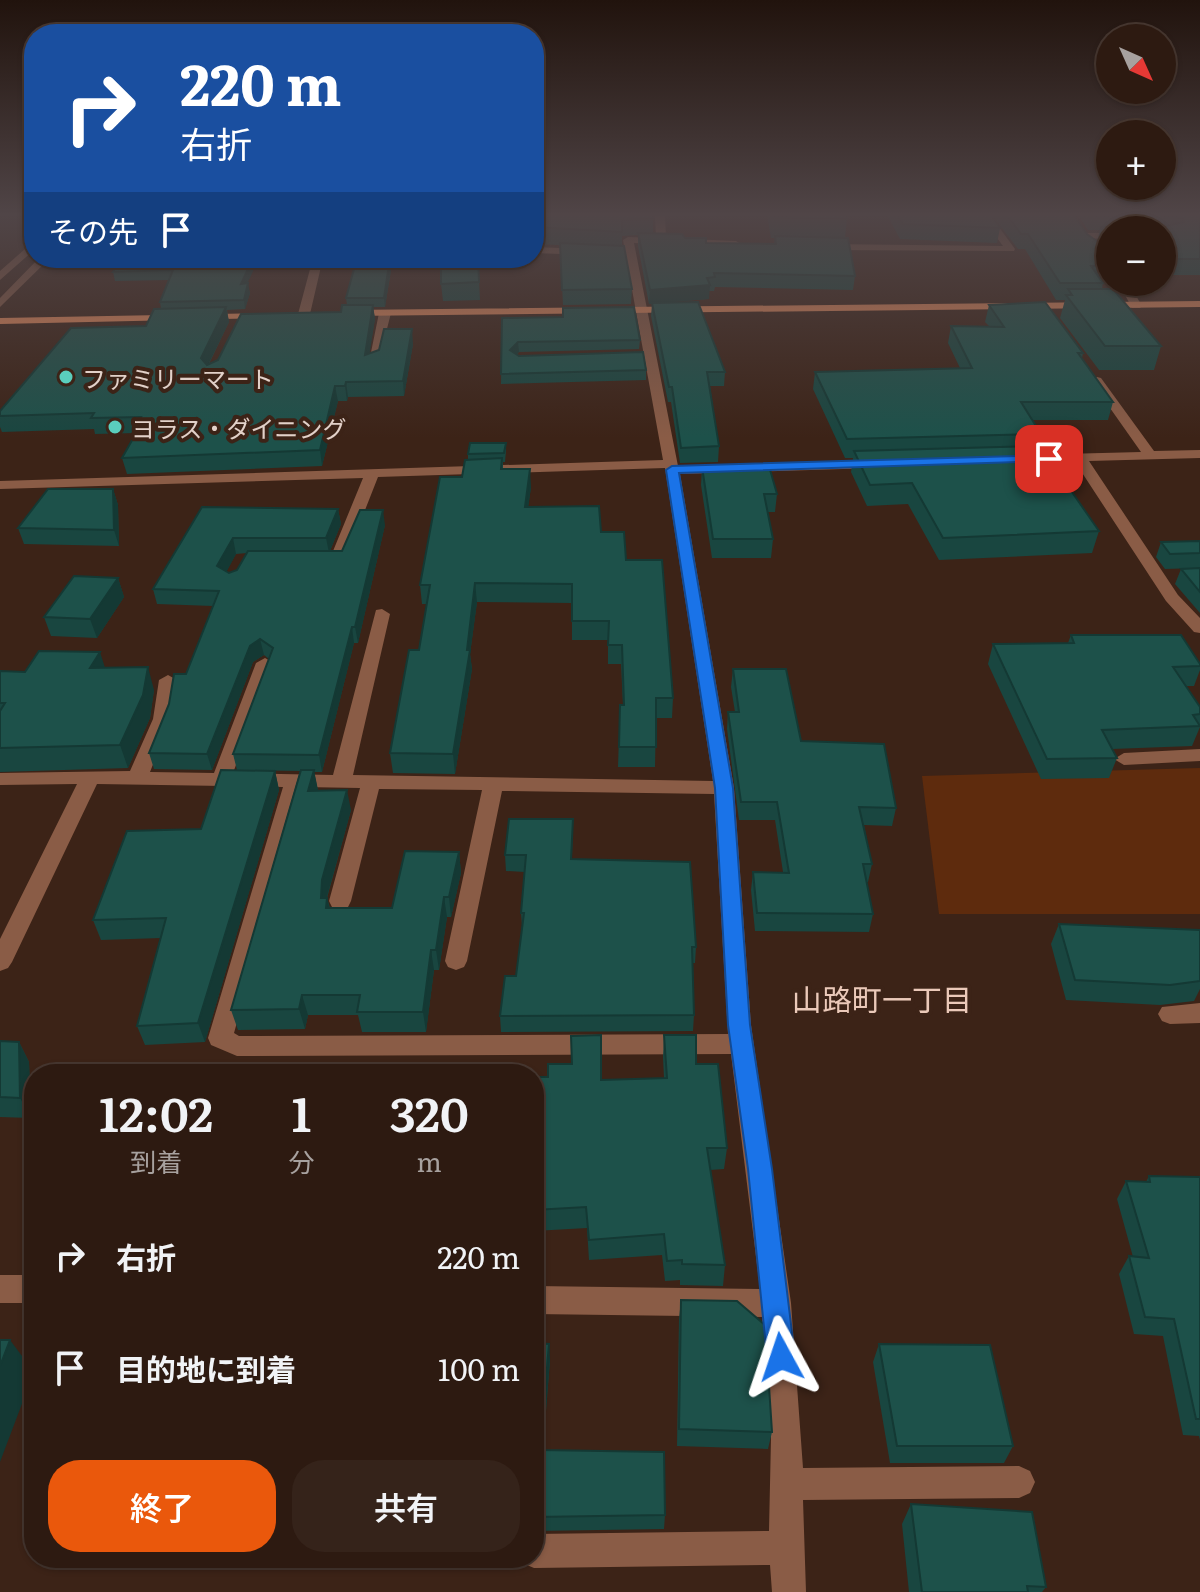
<!DOCTYPE html>
<html lang="ja">
<head>
<meta charset="utf-8">
<style>
  body { margin:0; font-family:Literata,"Noto Sans JP",serif; background:#35231a; color:#f1f3f6; height:100vh; display:flex; flex-direction:column; font-size:30px; white-space:nowrap }
  * { box-sizing:border-box; margin:0 }
  p { font-size:26px; color:#a7a19f }
  .icon { flex:none; width:44px; height:44px; fill:none; stroke:currentColor; stroke-width:2; stroke-linecap:round; stroke-linejoin:round }
  .map { position:relative; flex:1; overflow:hidden }
  .panel { position:absolute; left:24px; top:1064px; width:520px; height:504px; display:flex; flex-direction:column; background:#2d1a11; border-radius:32px; box-shadow:0 2px 6px #0004,0 0 0 2px #483831 }
  .panel>* { flex:none }
  .guide { position:absolute; left:24px; top:24px; width:520px; height:244px; border-radius:32px; box-shadow:0 2px 6px #0004,0 0 0 2px #483831; background:#1a4fa0; color:#fff; overflow:hidden }
  .needle { width:52px; rotate:135deg }
  .tools { position:absolute; left:1096px; top:24px; display:grid; gap:16px }
  .tools a { display:grid; place-items:center; width:80px; height:80px; border-radius:50%; background:#2d1a11; box-shadow:0 2px 6px #0004,0 0 0 2px #483831; font-size:40px }
  .pin { position:absolute; display:grid; place-items:center; width:68px; height:68px; color:#fff; margin:-34px; border-radius:16px; box-shadow:0 4px 12px #0006 }
  .me { position:absolute; width:88px; margin:-44px; rotate:355deg; stroke-linejoin:round; filter:drop-shadow(0 0 6px #0008) }
  .turn { display:flex; align-items:center; gap:28px; height:168px; padding:0 24px; font-size:36px }
  .turn .icon { width:104px; height:104px; stroke-width:2.5 }
  .turn b { display:block; font-size:56px; line-height:68px }
  .then { display:flex; align-items:center; height:76px; padding:0 24px; background:#0003; gap:16px; font-size:30px }
  .eta { display:flex; justify-content:space-evenly; align-items:center; height:136px; text-align:center }
  .eta b { font-size:48px; font-weight:600; line-height:56px }
  .button { display:flex; gap:16px; margin-top:auto; padding:16px 24px }
  .button a { flex:1; height:92px; border-radius:32px; background:#ea580c; color:#fff; font-size:32px; font-weight:600; line-height:92px; text-align:center }
  .button a+a { background:#35231a; color:#f1f3f6 }
  ul { padding:0; list-style:none }
  li { display:flex; align-items:center; gap:24px; height:112px; padding:0 24px }
  li div { flex:1 }
  li b { display:block; font-size:30px }
  li em { font-style:normal }
  .map>svg:first-child { display:block }
  .green { fill:#5e2b0d }
  .lines { fill:none; stroke-linecap:round; stroke-linejoin:round }
  .minor { fill:#8a5c46; fill-rule:evenodd }
  .major { fill:#e98b5b; fill-rule:evenodd }
  .wall { fill:#194640; fill-rule:evenodd }
  .shaded-wall { fill:#143934 }
  .building { fill:#1d514a; stroke:#143934; stroke-width:2; fill-rule:evenodd }
  .route { fill:#1a73e8; stroke:#114b97; stroke-width:2 }
  .poi-dot { fill:#5acebd; stroke:#3c2317; stroke-width:3 }
  .labels { text-anchor:middle; dominant-baseline:central; stroke-width:8; stroke-linejoin:round; paint-order:stroke }
  .far-poi-label { font-size:24px; fill:#e2d1c9; stroke:#3c2317; text-anchor:start }
  .neighbourhood-label { font-size:30px; fill:#ebc9b9; stroke:#3c2317 }
</style>
</head>
<body>
<div class="map">
<svg width="1200" height="1592" viewBox="0 0 1200 1592">
  <rect width="100%" height="100%" fill="#3c2317"/>
  <!-- green -->
  <path class="green" d="M 1200,768 L 1200,914 L 939,914 L 922,776 Z"/>
  <g class="lines">
    <!-- minor -->
    <path class="minor" d="M 655,215 L 665,215 L 666,238 L 736,241 L 741,244 L 736,247 L 634,243 L 678,466 L 876,460 L 883,464 L 876,468 L 680,474 L 734,788 L 751,1025 L 791,1303 L 803,1468 L 1019,1466 L 1030,1471 L 1035,1482 L 1030,1493 L 1019,1498 L 803,1500 L 806,1592 L 772,1592 L 770,1565 L 534,1568 L 522,1563 L 520,1558 L 534,1558 L 534,1534 L 769,1531 L 771,1438 L 762,1317 L 534,1314 L 534,1286 L 760,1289 L 731,1054 L 237,1056 L 211,1045 L 208,1038 L 283,787 L 97,784 L 12,962 L 8,968 L 0,971 L 0,939 L 77,784 L 0,785 L 0,773 L 130,771 L 153,719 L 159,680 L 168,675 L 177,680 L 171,719 L 150,772 L 214,773 L 256,663 L 265,658 L 274,663 L 233,773 L 333,775 L 376,610 L 382,609 L 390,614 L 353,775 L 713,781 L 665,468 L 378,477 L 345,561 C 339,568 321,568 315,561 L 317,558 L 331,556 L 363,478 L 0,489 L 0,481 L 663,460 L 623,240 L 628,237 L 656,238 ZM 303,787 L 360,788 L 329,901 L 332,907 L 348,907 L 351,901 L 379,789 L 482,790 L 445,961 L 448,967 L 456,970 L 464,967 L 467,961 L 502,791 L 714,794 L 728,1034 L 239,1036 L 234,1033 Z
      M 980,215 L 990,215 L 1015,249 L 1014,251 L 824,250 L 819,247 L 824,244 L 1003,246 Z
      M 1083,233 L 1110,233 L 1110,239 L 1080,238 Z
      M 34,241 L 34,250 L 0,280 L 0,271 Z
      M 534,247 L 587,249 L 592,252 L 587,255 L 534,253 Z
      M 39,258 L 50,258 L 0,307 L 0,298 Z
      M 313,258 L 323,258 L 310,314 L 304,317 L 298,314 Z
      M 1118,282 L 1128,282 L 1142,306 L 1140,308 L 1132,308 Z
      M 385,310 L 391,313 L 378,364 L 368,367 L 379,313 Z
      M 1097,377 L 1101,378 L 1154,451 L 1200,450 L 1200,458 L 1089,461 L 1178,595 L 1200,618 L 1200,633 L 1194,632 L 1166,601 L 1075,462 L 1024,463 L 1017,459 L 1024,455 L 1141,452 L 1091,381 Z
      M 1200,749 L 1200,761 L 1124,765 L 1114,759 L 1124,753 Z
      M 1200,1003 L 1200,1023 L 1170,1024 L 1162,1021 L 1158,1014 L 1162,1007 Z
      M 0,1275 L 34,1275 L 34,1303 L 0,1303 Z"/>
    <!-- major -->
    <path class="major" d="M 1200,301 L 1200,307 L 348,316 L 342,313 L 348,310 Z
      M 272,313 L 272,317 L 268,318 L 0,324 L 0,318 Z"/>
  </g>
  <!-- wall -->
  <path class="wall" d="M 534,215 L 653,215 L 653,233 L 685,238 L 706,243 L 774,244 L 775,238 L 771,238 L 767,215 L 847,215 L 847,219 L 845,238 L 855,276 L 853,290 L 715,287 L 714,291 L 709,291 L 709,299 L 668,302 L 725,372 L 724,386 L 710,386 L 719,446 L 718,462 L 680,463 L 671,402 L 668,402 L 651,316 L 652,304 L 649,304 L 638,246 L 638,235 L 622,236 L 622,246 L 632,289 L 631,304 L 563,305 L 560,245 L 534,244 Z
    M 887,215 L 991,215 L 1000,228 L 997,243 L 900,239 Z
    M 992,215 L 1074,215 L 1087,234 L 1097,242 L 1100,230 L 1088,230 L 1078,215 L 1200,215 L 1200,275 L 1162,275 L 1162,230 L 1110,230 L 1110,275 L 1107,282 L 1103,282 L 1102,289 L 1161,346 L 1154,370 L 1099,370 L 1060,318 L 1065,300 L 1056,300 L 1025,249 L 1018,249 Z
    M 122,258 L 259,258 L 247,283 L 250,293 L 245,309 L 227,310 L 229,322 L 209,364 L 341,312 L 347,305 L 346,298 L 393,258 L 385,307 L 373,307 L 375,319 L 369,353 L 413,344 L 404,396 L 348,397 L 347,401 L 338,401 L 322,466 L 127,474 L 122,458 L 136,433 L 95,434 L 94,429 L 2,432 L 0,427 L 0,411 L 146,326 L 161,309 L 160,302 L 169,280 L 115,281 L 113,272 Z
    M 478,258 L 480,300 L 443,301 L 441,284 Z
    M 989,305 L 1083,353 L 1082,358 L 1113,402 L 1108,420 L 1032,420 L 1041,434 L 1038,446 L 1099,531 L 1092,553 L 939,560 L 908,504 L 867,506 L 851,472 L 853,458 L 845,458 L 813,389 L 815,372 L 960,368 L 948,343 L 951,326 L 989,326 L 985,322 Z
    M 502,318 L 640,340 L 639,349 L 519,352 L 516,355 L 519,356 L 646,370 L 646,380 L 501,384 Z
    M 506,443 L 506,451 L 505,462 L 503,462 L 503,469 L 531,487 L 528,507 L 601,532 L 626,560 L 673,698 L 672,718 L 656,718 L 655,767 L 618,767 L 620,705 L 623,705 L 621,664 L 608,664 L 608,640 L 572,640 L 572,603 L 477,602 L 470,654 L 472,669 L 455,774 L 393,773 L 390,753 L 419,650 L 427,604 L 422,604 L 420,585 L 462,477 L 468,460 L 468,454 Z
    M 702,467 L 777,494 L 775,512 L 767,512 L 773,539 L 771,558 L 712,558 L 701,485 Z
    M 113,489 L 118,505 L 119,546 L 24,544 L 18,528 Z
    M 202,507 L 338,509 L 341,524 L 330,551 L 342,551 L 385,525 L 358,643 L 354,643 L 322,772 L 314,772 L 318,791 L 351,810 L 327,898 L 330,908 L 392,908 L 459,852 L 461,873 L 451,917 L 447,917 L 439,970 L 434,970 L 426,1032 L 362,1032 L 358,1015 L 308,1015 L 305,1029 L 238,1030 L 231,1010 L 300,771 L 237,770 L 233,754 L 269,659 L 264,655 L 253,662 L 212,770 L 154,769 L 149,753 L 186,674 L 213,606 L 157,604 L 153,589 ZM 247,553 L 237,570 L 229,573 L 226,572 L 236,554 Z
    M 1200,541 L 1200,613 L 1175,584 L 1181,569 L 1197,568 L 1165,569 L 1156,557 L 1161,542 Z
    M 118,578 L 124,597 L 97,638 L 51,636 L 44,617 Z
    M 1071,635 L 1200,664 L 1200,670 L 1194,686 L 1186,686 L 1200,707 L 1200,727 L 1192,746 L 1112,749 L 1117,758 L 1109,778 L 1041,779 L 988,664 L 993,644 L 1068,643 Z
    M 105,668 L 154,690 L 150,718 L 128,768 L 0,772 L 0,671 L 25,672 Z
    M 733,669 L 801,741 L 896,808 L 892,826 L 864,825 L 872,864 L 868,882 L 866,882 L 873,914 L 869,932 L 755,931 L 751,890 L 753,872 L 783,872 L 775,820 L 739,820 L 727,729 L 728,712 L 735,712 L 731,687 Z
    M 275,771 L 279,790 L 205,1042 L 145,1045 L 137,1026 L 161,938 L 101,940 L 93,920 L 201,829 Z
    M 573,819 L 572,859 L 696,947 L 695,963 L 693,963 L 694,1015 L 693,1031 L 501,1032 L 500,1016 L 516,976 L 522,926 L 521,913 L 525,872 L 506,871 L 505,855 Z
    M 1059,924 L 1200,930 L 1200,989 L 1194,1001 L 1160,1005 L 1066,1000 L 1051,944 Z
    M 664,1035 L 696,1064 L 727,1148 L 724,1169 L 710,1170 L 725,1265 L 723,1286 L 680,1285 L 680,1280 L 665,1281 L 662,1255 L 589,1260 L 587,1228 L 534,1231 L 534,1077 L 601,1080 L 664,1078 L 663,1057 Z
    M 0,1041 L 19,1042 L 29,1062 L 31,1118 L 0,1117 Z
    M 1149,1176 L 1200,1177 L 1200,1440 L 1199,1436 L 1183,1435 L 1163,1336 L 1134,1334 L 1119,1274 L 1129,1256 L 1133,1257 L 1117,1199 L 1126,1181 L 1146,1182 Z
    M 681,1300 L 772,1432 L 768,1449 L 677,1446 L 679,1319 Z
    M 534,1343 L 550,1360 L 543,1450 L 665,1515 L 664,1529 L 534,1531 Z
    M 879,1344 L 1013,1446 L 1004,1463 L 890,1463 L 873,1362 Z
    M 911,1504 L 1046,1587 L 1042,1592 L 909,1592 L 902,1524 Z
    M 103,1558 L 211,1558 L 208,1567 L 106,1562 Z"/>
  <!-- shaded-wall -->
  <path class="shaded-wall" d="M 253,258 L 259,258 L 243,293 L 241,284 Z
    M 390,258 L 393,258 L 385,307 L 384,298 Z
    M 248,283 L 250,293 L 245,309 L 244,300 Z
    M 710,285 L 709,299 L 649,304 L 650,290 Z
    M 373,305 L 375,319 L 367,370 L 365,355 Z
    M 226,307 L 229,322 L 204,373 L 201,358 Z
    M 412,329 L 413,344 L 404,396 L 403,381 Z
    M 518,342 L 519,352 L 510,360 L 510,350 Z
    M 346,382 L 348,397 L 347,401 L 345,386 Z
    M 335,386 L 338,401 L 322,466 L 320,450 Z
    M 530,469 L 531,487 L 526,525 L 525,507 Z
    M 113,489 L 118,505 L 119,546 L 114,530 Z
    M 338,509 L 341,524 L 329,553 L 326,538 Z
    M 383,510 L 385,525 L 358,643 L 355,627 Z
    M 233,538 L 236,554 L 221,582 L 217,566 Z
    M 118,578 L 124,597 L 97,638 L 90,619 Z
    M 475,583 L 477,602 L 470,654 L 472,669 L 455,774 L 453,754 Z
    M 352,627 L 354,643 L 322,772 L 319,755 Z
    M 260,639 L 264,655 L 253,662 L 212,770 L 207,754 L 250,646 Z
    M 100,652 L 107,674 L 90,668 Z
    M 148,667 L 154,690 L 150,718 L 128,768 L 120,745 Z
    M 314,770 L 318,790 L 308,791 Z
    M 275,771 L 279,790 L 205,1042 L 198,1023 Z
    M 347,790 L 351,810 L 326,900 L 327,898 L 332,918 L 321,898 L 322,880 Z
    M 459,852 L 461,873 L 451,917 L 449,897 Z
    M 444,897 L 447,917 L 439,970 L 436,950 Z
    M 431,950 L 434,970 L 426,1032 L 423,1012 Z
    M 302,995 L 308,1015 L 305,1029 L 299,1009 Z
    M 19,1042 L 29,1062 L 31,1118 L 20,1098 Z
    M 10,1340 L 34,1372 L 0,1462 L 0,1366 Z
    M 549,1344 L 550,1360 L 541,1466 L 540,1450 Z
    M 202,1558 L 211,1558 L 208,1567 Z"/>
  <!-- building -->
  <path class="building" d="M 534,215 L 653,215 L 653,219 L 622,220 L 622,232 L 534,227 Z
    M 773,215 L 847,215 L 847,219 L 773,217 Z
    M 897,215 L 991,215 L 1000,228 L 903,224 Z
    M 1007,215 L 1074,215 L 1087,234 L 1110,251 L 1110,259 L 1106,259 L 1110,264 L 1110,266 L 1091,266 L 1103,283 L 1060,283 L 1028,234 L 1021,234 Z
    M 1091,215 L 1200,215 L 1200,259 L 1162,259 L 1162,230 L 1110,230 L 1110,235 L 1101,227 L 1116,226 L 1116,216 ZM 1164,216 L 1182,218 L 1184,222 L 1165,226 Z
    M 638,233 L 682,234 L 685,238 L 706,238 L 706,243 L 776,244 L 775,236 L 848,238 L 855,276 L 714,273 L 715,277 L 707,278 L 710,285 L 650,290 Z
    M 560,243 L 624,246 L 632,289 L 562,290 Z
    M 122,258 L 253,258 L 241,284 L 248,283 L 244,300 L 160,302 L 173,270 L 113,272 Z
    M 357,258 L 390,258 L 384,298 L 346,298 Z
    M 441,258 L 478,258 L 479,282 L 441,284 Z
    M 1068,289 L 1113,289 L 1161,346 L 1105,346 L 1066,295 L 1072,295 Z
    M 698,302 L 725,372 L 707,372 L 719,446 L 681,448 L 672,387 L 669,387 L 652,303 Z
    M 1045,302 L 1083,353 L 1078,353 L 1113,402 L 1021,402 L 1041,434 L 847,439 L 815,372 L 972,368 L 951,326 L 1004,327 L 989,305 Z
    M 342,305 L 373,305 L 365,355 L 379,350 L 384,329 L 412,329 L 403,381 L 346,382 L 345,386 L 335,386 L 320,450 L 122,458 L 143,421 L 139,421 L 141,417 L 91,418 L 94,413 L 0,416 L 0,411 L 71,328 L 146,326 L 154,309 L 226,307 L 201,358 L 207,365 L 218,360 L 241,314 L 341,312 Z
    M 634,307 L 640,340 L 518,342 L 510,350 L 519,356 L 643,352 L 646,370 L 501,374 L 502,318 L 563,317 L 563,308 Z
    M 470,443 L 506,443 L 504,453 L 468,454 Z
    M 1040,446 L 1099,531 L 943,538 L 912,483 L 870,485 L 854,451 Z
    M 502,458 L 501,469 L 530,469 L 525,507 L 599,506 L 601,532 L 624,532 L 626,560 L 662,560 L 673,698 L 656,698 L 656,747 L 619,747 L 620,705 L 624,705 L 622,645 L 608,645 L 609,621 L 572,621 L 572,584 L 475,583 L 467,650 L 470,650 L 453,754 L 390,753 L 409,650 L 419,650 L 430,585 L 420,585 L 440,477 L 462,477 L 465,460 Z
    M 769,466 L 777,494 L 764,494 L 773,539 L 713,539 L 702,467 Z
    M 48,489 L 113,489 L 114,530 L 18,528 Z
    M 202,507 L 338,509 L 326,538 L 233,538 L 217,566 L 229,573 L 237,570 L 248,551 L 342,551 L 360,510 L 383,510 L 355,627 L 352,627 L 319,755 L 233,754 L 273,648 L 260,639 L 250,646 L 207,754 L 149,753 L 169,704 L 174,674 L 186,674 L 219,591 L 153,589 Z
    M 1200,541 L 1200,553 L 1170,554 L 1161,542 Z
    M 1200,568 L 1200,592 L 1181,569 Z
    M 74,576 L 118,578 L 90,619 L 44,617 Z
    M 1071,635 L 1181,635 L 1200,664 L 1200,666 L 1173,667 L 1200,707 L 1200,714 L 1193,715 L 1200,726 L 1102,730 L 1117,758 L 1047,759 L 993,644 L 1074,643 Z
    M 39,651 L 100,652 L 90,668 L 148,667 L 143,695 L 120,745 L 0,748 L 0,711 L 5,703 L 0,703 L 0,671 L 25,672 Z
    M 733,669 L 786,669 L 801,741 L 884,744 L 896,808 L 859,807 L 872,864 L 863,864 L 873,914 L 757,913 L 753,872 L 789,873 L 777,802 L 741,802 L 728,712 L 739,712 Z
    M 221,770 L 275,771 L 198,1023 L 137,1026 L 166,918 L 93,920 L 127,831 L 201,829 Z
    M 301,770 L 314,770 L 308,791 L 347,790 L 322,880 L 321,898 L 327,898 L 326,908 L 392,908 L 405,851 L 459,852 L 449,897 L 444,897 L 436,950 L 431,950 L 423,1012 L 357,1012 L 360,995 L 302,995 L 299,1009 L 231,1010 Z
    M 509,819 L 573,819 L 571,859 L 690,862 L 696,947 L 692,947 L 694,1015 L 500,1016 L 505,976 L 516,976 L 524,913 L 521,913 L 526,855 L 505,855 Z
    M 1059,924 L 1200,930 L 1200,981 L 1170,985 L 1075,980 Z
    M 601,1035 L 601,1080 L 667,1078 L 664,1035 L 696,1035 L 696,1064 L 718,1064 L 727,1148 L 707,1148 L 725,1265 L 682,1264 L 682,1260 L 667,1261 L 664,1234 L 589,1240 L 586,1207 L 534,1210 L 534,1077 L 548,1077 L 548,1064 L 572,1064 L 571,1036 Z
    M 0,1041 L 19,1042 L 20,1098 L 0,1097 Z
    M 471,1066 L 470,1074 L 351,1074 L 352,1068 Z
    M 1149,1176 L 1200,1177 L 1200,1419 L 1196,1419 L 1174,1319 L 1145,1317 L 1129,1256 L 1149,1258 L 1126,1181 L 1150,1182 Z
    M 681,1300 L 737,1301 L 765,1325 L 772,1432 L 679,1429 Z
    M 0,1340 L 10,1340 L 0,1366 Z
    M 534,1343 L 549,1344 L 540,1450 L 664,1452 L 665,1515 L 534,1517 Z
    M 879,1344 L 990,1345 L 1013,1446 L 897,1446 Z
    M 911,1504 L 1032,1512 L 1046,1587 L 1027,1586 L 1028,1592 L 922,1592 Z"/>
  <!-- sky -->
  <linearGradient id="sky" x2="0" y2="1"><stop stop-color="#21130d"/><stop offset="0.49" stop-color="#504547"/><stop offset="1" stop-color="#504547" stop-opacity="0"/></linearGradient>
  <rect width="1200" height="438" fill="url(#sky)"/>
  <!-- route -->
  <path class="route" d="M 1049,455 L 1053,456 L 1053,461 L 679,473 L 733,788 L 750,1025 L 772,1169 L 795,1357 L 791,1367 L 781,1371 L 771,1367 L 767,1357 L 748,1169 L 728,1025 L 715,788 L 666,470 L 672,466 Z"/>
  <!-- markers -->
  <g class="poi-dot">
    <circle cx="66" cy="377" r="8"/>
    <circle cx="115" cy="427" r="8"/>
  </g>
  <g class="labels">
    <!-- far-poi labels -->
    <g class="far-poi-label">
      <text x="82" y="377">ファミリーマート</text>
      <text x="131" y="427">ヨラス・ダイニング</text>
    </g>
    <!-- neighbourhood labels -->
    <g class="neighbourhood-label">
      <text x="882" y="998">山路町一丁目</text>
    </g>
  </g>
</svg>
<div class="tools">
<a><svg class="needle" viewBox="-14 -14 28 28"><path d="M0-13l5 13h-10z" fill="#e53935"/><path d="M0 13l5-13h-10z" fill="#a7a19f"/></svg></a>
<a>+</a>
<a>−</a>
</div>
<div class="pin" style="left:1049px;top:459px;background:#d93025"><svg class="icon" aria-label="arrive" viewBox="0 0 24 24"><path d="M6 21V4h12l-3 4 3 4H6"/></svg></div>
<svg class="me" style="left:781px;top:1357px" viewBox="-20 -20 40 40"><path d="M0-17L14 15 0 8-14 15z" fill="#1a73e8" stroke="#fff" stroke-width="4"/></svg>
<div class="guide">
<div class="turn"><svg class="icon" aria-label="right" viewBox="0 0 24 24"><path d="M7 20v-9h11M14 6l5 5-5 5"/></svg><div><b>220 m</b>右折</div></div>
<div class="then">その先<svg class="icon" aria-label="arrive" viewBox="0 0 24 24"><path d="M6 21V4h12l-3 4 3 4H6"/></svg></div>
</div>
<section class="panel">
<div class="eta">
<div><b>12:02</b><p>到着</p></div>
<div><b>1</b><p>分</p></div>
<div><b>320</b><p>m</p></div>
</div>
<ul>
<li><svg class="icon" aria-label="right" viewBox="0 0 24 24"><path d="M7 20v-9h11M14 6l5 5-5 5"/></svg><div><b>右折</b></div><em>220 m</em></li>
<li><svg class="icon" aria-label="arrive" viewBox="0 0 24 24"><path d="M6 21V4h12l-3 4 3 4H6"/></svg><div><b>目的地に到着</b></div><em>100 m</em></li>
</ul>
<div class="button"><a>終了</a><a>共有</a></div>
</section>
</div>
</body>
</html>
